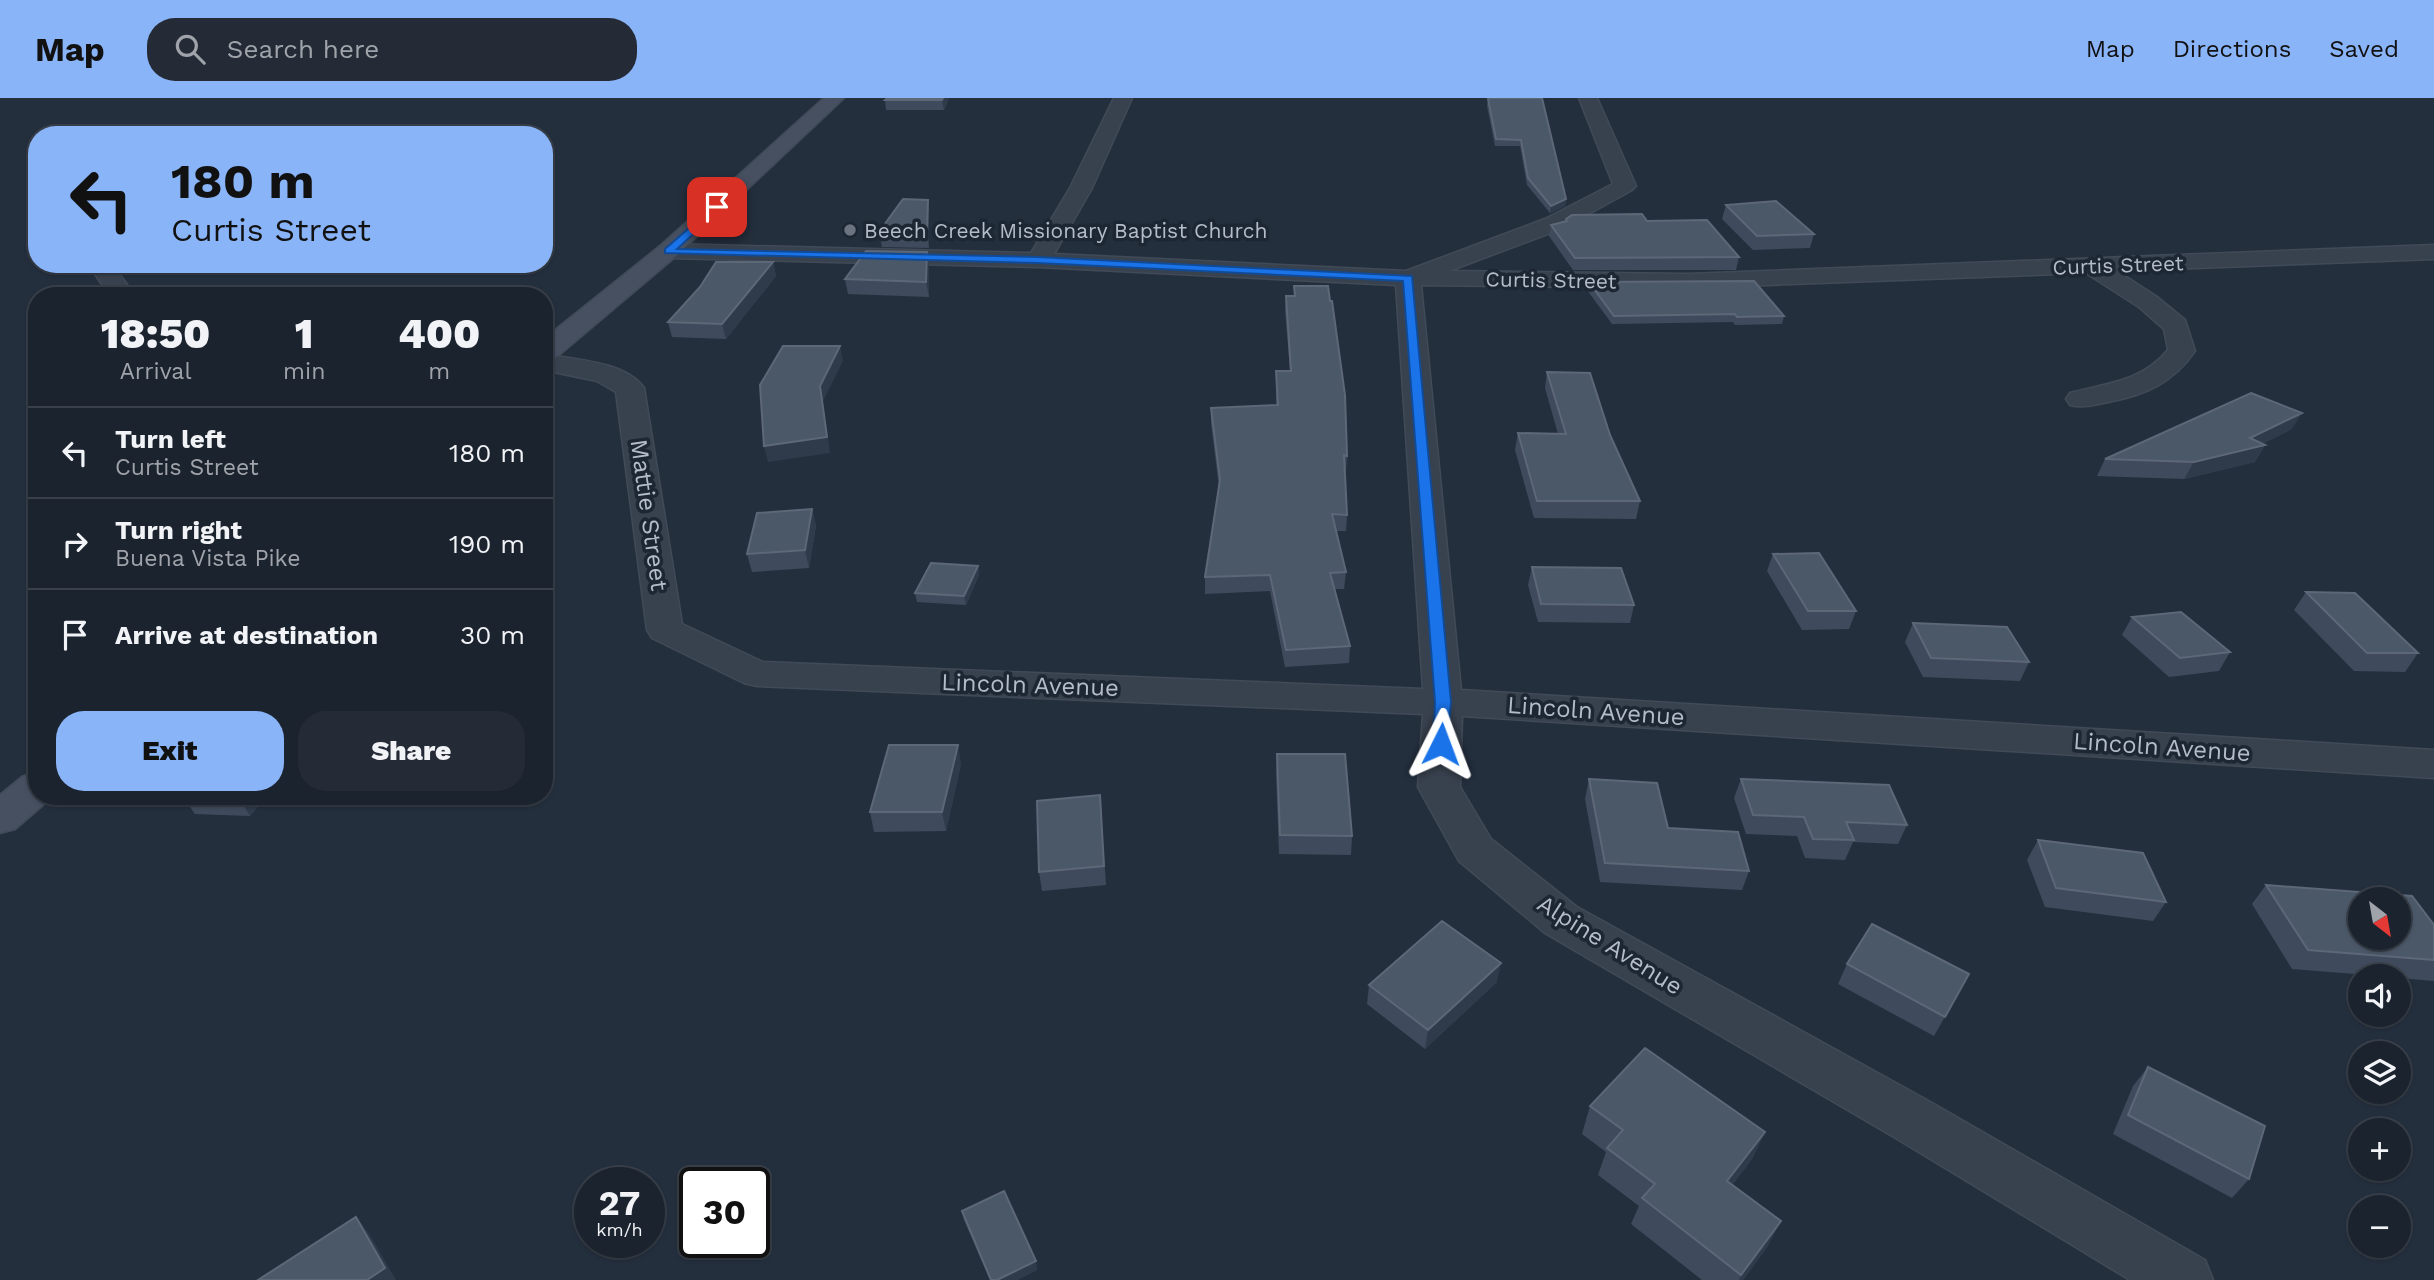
<!DOCTYPE html>
<html lang="en">
<head>
<meta charset="utf-8">
<style>
  body { margin:0; font-family:"Work Sans",sans-serif; background:#242b36; color:#f1f3f6; height:100vh; display:flex; flex-direction:column; font-size:26px; white-space:nowrap }
  * { box-sizing:border-box; margin:0 }
  p { font-size:23px; color:#a0a4aa }
  .icon { flex:none; width:38px; height:38px; fill:none; stroke:currentColor; stroke-width:2; stroke-linecap:round; stroke-linejoin:round }
  .map { position:relative; flex:1; overflow:hidden }
  .panel { position:absolute; left:28px; top:189px; width:525px; height:518px; display:flex; flex-direction:column; background:#1b232e; border-radius:28px; box-shadow:0 2px 5px #0004,0 0 0 2px #39404a }
  .panel>* { flex:none }
  .top-card { position:absolute; left:28px; top:28px; width:525px; height:147px; border-radius:28px; box-shadow:0 2px 5px #0004,0 0 0 2px #39404a; background:#8ab4f8; color:#111; overflow:hidden }
  .needle { width:46px; rotate:149deg }
  .tools { position:absolute; left:2348px; top:789px; display:grid; gap:14px }
  .tools a { display:grid; place-items:center; width:63px; height:63px; border-radius:50%; background:#1b232e; box-shadow:0 2px 5px #0004,0 0 0 2px #39404a; font-size:35px }
  .speed { position:absolute; left:574px; top:1069px; display:flex; gap:14px; font-size:35px; font-weight:700; text-align:center }
  .speed>* { display:grid; place-content:center; width:91px; height:91px; border-radius:50%; background:#1b232e; box-shadow:0 2px 5px #0004,0 0 0 2px #39404a; line-height:1 }
  .speed small { font-size:18px; font-weight:400 }
  .speed .limit { border:4px solid #111; border-radius:10px; background:#fff; color:#111 }
  .pin { position:absolute; display:grid; place-items:center; width:60px; height:60px; color:#fff; margin:-30px; border-radius:14px; box-shadow:0 4px 10px #0006 }
  .me { position:absolute; width:77px; margin:-38px; rotate:3deg; stroke-linejoin:round; filter:drop-shadow(0 0 5px #0008) }
  .turn { display:flex; align-items:center; gap:24px; height:147px; padding:0 28px; font-size:32px }
  .turn .icon { width:91px; height:91px; stroke-width:2.5 }
  .turn b { display:block; font-size:49px; line-height:60px }
  .eta { display:flex; justify-content:space-evenly; align-items:center; height:119px; text-align:center }
  .eta b { font-size:42px; font-weight:800; line-height:49px }
  .primary-button { display:flex; gap:14px; margin-top:auto; padding:14px 28px }
  .primary-button a { flex:1; height:80px; border-radius:28px; background:#8ab4f8; color:#111; font-size:28px; font-weight:800; line-height:80px; text-align:center }
  .primary-button a+a { background:#242b36; color:#f1f3f6 }
  ul { padding:0; list-style:none }
  li { display:flex; align-items:center; gap:21px; height:91px; padding:0 28px; border-top:2px solid #39404a }
  li div { flex:1 }
  li b { display:block; font-size:26px }
  li em { font-style:normal }
  header { display:flex; align-items:center; gap:42px; box-sizing:border-box; height:98px; padding:0 35px; background:#8ab4f8; color:#111 }
  header strong { font-size:33px }
  nav { display:flex; gap:38px; margin-inline-start:auto; font-size:24px }
  .search { width:490px; height:63px; background:#242b36; display:flex; align-items:center; gap:18px; box-sizing:border-box; padding:0 24px; border-radius:28px; color:#a0a4aa; font-size:26px }
  .map>svg:first-child { display:block }
  .lines { fill:none; stroke-linecap:round; stroke-linejoin:round }
  .minor-casing { stroke:#414a57; stroke-width:3 }
  .secondary-casing { stroke:#414a57; stroke-width:3 }
  .minor { fill:#38414e; fill-rule:evenodd }
  .secondary { fill:#465061; fill-rule:evenodd }
  .wall { fill:#3f4b5c }
  .shaded-wall { fill:#2f3b4b }
  .building { fill:#4b5868; stroke:#5c6777; stroke-width:2; fill-rule:evenodd }
  .route { fill:#1a73e8; stroke:#114b97; stroke-width:2 }
  .worship-dot { fill:#6b7280; stroke:#1d2633; stroke-width:2.5 }
  .labels { text-anchor:middle; dominant-baseline:central; stroke-width:7; stroke-linejoin:round; paint-order:stroke }
  .far-poi-label { font-size:21px; fill:#b4bcc9; stroke:#1d2633; text-anchor:start }
  .far-street-label { font-size:21px; fill:#b4bcc9; stroke:#1d2633 }
  .street-label { font-size:24px; fill:#b4bcc9; stroke:#1d2633 }
</style>
</head>
<body>
<header>
<strong>Map</strong>
<div class="search"><svg class="icon" aria-label="search" viewBox="0 0 24 24"><circle cx="10" cy="10" r="6"/><path d="M15 15l6 6"/></svg>Search here</div>
<nav><a>Map</a><a>Directions</a><a>Saved</a></nav>
</header>
<div class="map">
<svg width="2434" height="1182" viewBox="0 0 2434 1182">
  <rect width="100%" height="100%" fill="#242f3e"/>
  <g class="lines">
    <defs>
      <path id="minor" d="M 1114,0 L 1132,0 L 1092,90 L 1054,156 L 1406,173 L 1545,121 L 1613,86 L 1579,0 L 1597,0 L 1636,88 L 1632,92 L 1561,131 L 1449,173 L 1688,176 L 2434,147 L 2434,161 L 2117,173 L 2157,199 L 2185,222 L 2195,253 C 2173,285 2145,297 2108,304 C 2095,307 2083,310 2070,307 L 2066,301 L 2070,295 C 2108,285 2141,284 2168,252 L 2164,231 L 2139,209 L 2086,175 L 1688,190 L 1421,187 L 1461,592 L 2434,652 L 2434,680 L 1462,618 L 1460,689 L 1491,741 L 1577,809 L 1932,1005 L 2205,1162 L 2213,1182 L 2130,1182 L 1894,1039 L 1545,835 L 1459,763 L 1418,689 L 1423,616 L 757,588 L 744,585 L 652,540 L 647,532 L 616,294 L 597,283 L 544,272 L 544,256 C 574,262 625,263 644,290 L 682,526 L 763,564 L 1423,591 L 1396,187 L 1038,169 L 668,160 L 660,158 L 656,153 L 660,148 L 668,146 L 1031,155 L 1070,90 Z
        M 88,166 L 112,166 L 135,198 L 110,198 Z"/>
      <path id="secondary" d="M 824,0 L 844,0 L 676,158 L 554,261 L 544,263 L 544,241 L 660,148 Z
        M 37,674 L 37,698 L 52,699 L 15,731 L 0,735 L 0,697 L 22,679 Z"/>
    </defs>
    <!-- minor casing -->
    <use href="#minor" class="minor-casing"/>
    <!-- secondary casing -->
    <use href="#secondary" class="secondary-casing"/>
    <!-- minor -->
    <use href="#minor" class="minor"/>
    <!-- secondary -->
    <use href="#secondary" class="secondary"/>
  </g>
  <!-- wall -->
  <path class="wall" d="M 887,0 L 949,0 L 944,12 L 886,12 L 885,2 Z
    M 1488,1 L 1566,101 L 1565,108 L 1550,115 L 1527,87 L 1520,48 L 1495,48 L 1487,8 Z
    M 928,102 L 929,116 L 929,150 L 882,149 L 879,134 Z
    M 1726,107 L 1814,136 L 1810,150 L 1753,152 L 1722,121 Z
    M 1566,121 L 1647,123 L 1739,159 L 1736,172 L 1573,172 L 1549,138 L 1551,127 L 1565,123 Z
    M 773,164 L 776,178 L 726,241 L 672,239 L 668,224 Z
    M 929,169 L 929,199 L 848,196 L 845,181 Z
    M 1589,184 L 1784,218 L 1782,226 L 1735,227 L 1733,224 L 1612,226 L 1587,192 Z
    M 1294,188 L 1347,358 L 1346,373 L 1345,373 L 1347,417 L 1346,433 L 1336,433 L 1346,474 L 1344,491 L 1334,491 L 1350,548 L 1349,565 L 1285,569 L 1270,493 L 1205,496 L 1205,479 L 1219,389 L 1211,325 L 1211,310 L 1276,307 L 1276,273 L 1290,273 L 1285,212 L 1286,198 L 1294,198 Z
    M 1547,274 L 1610,337 L 1640,403 L 1636,421 L 1534,420 L 1515,352 L 1518,335 L 1558,336 L 1545,290 Z
    M 2292,331 L 2262,346 L 2265,347 L 2255,364 L 2184,381 L 2097,378 L 2105,361 Z
    M 812,411 L 816,428 L 809,470 L 752,474 L 747,456 Z
    M 1773,456 L 1856,513 L 1849,531 L 1802,532 L 1767,473 Z
    M 978,468 L 979,477 L 966,507 L 917,504 L 915,495 Z
    M 1532,469 L 1634,507 L 1630,525 L 1538,524 L 1528,487 Z
    M 2306,494 L 2418,555 L 2405,574 L 2354,573 L 2294,512 Z
    M 2132,519 L 2230,554 L 2219,573 L 2169,579 L 2122,537 Z
    M 1913,525 L 2029,564 L 2020,583 L 1923,579 L 1905,544 Z
    M 1277,656 L 1352,738 L 1351,757 L 1279,756 L 1276,675 Z
    M 961,666 L 946,733 L 874,734 L 870,714 Z
    M 1589,681 L 1668,730 L 1749,773 L 1742,792 L 1600,784 L 1585,701 Z
    M 1741,681 L 1907,727 L 1898,746 L 1853,744 L 1845,762 L 1805,760 L 1797,738 L 1746,736 L 1734,700 Z
    M 1100,697 L 1106,787 L 1042,793 L 1039,774 Z
    M 182,698 L 266,698 L 250,718 L 195,716 Z
    M 2038,742 L 2166,804 L 2153,823 L 2045,809 L 2027,762 Z
    M 2266,787 L 2434,827 L 2434,883 L 2399,880 L 2399,878 L 2381,878 L 2292,871 L 2252,806 Z
    M 1847,866 L 1969,876 L 1934,938 L 1838,886 Z
    M 1497,884 L 1425,951 L 1367,906 L 1369,887 Z
    M 2148,969 L 2249,1081 L 2232,1100 L 2113,1036 L 2133,988 Z
    M 1590,1008 L 1765,1034 L 1752,1061 L 1732,1087 L 1781,1123 L 1767,1149 L 1743,1182 L 1702,1182 L 1631,1126 L 1639,1108 L 1598,1077 L 1606,1054 L 1582,1036 Z
    M 962,1113 L 1037,1172 L 1017,1182 L 990,1182 L 964,1122 Z"/>
  <!-- shaded-wall -->
  <path class="shaded-wall" d="M 943,0 L 949,0 L 944,12 L 942,2 Z
    M 1566,101 L 1565,108 L 1550,115 L 1551,108 Z
    M 928,102 L 929,116 L 929,150 L 927,135 Z
    M 927,154 L 929,169 L 929,199 L 926,184 Z
    M 773,164 L 776,178 L 726,241 L 722,226 Z
    M 840,248 L 843,263 L 823,303 L 830,355 L 768,364 L 764,348 Z
    M 2302,315 L 2292,331 L 2254,350 L 2265,347 L 2255,364 L 2184,381 L 2194,364 L 2250,340 Z
    M 812,411 L 816,428 L 809,470 L 805,452 Z
    M 978,468 L 979,477 L 966,507 L 964,498 Z
    M 958,647 L 961,666 L 946,733 L 942,714 Z
    M 238,698 L 266,698 L 250,718 Z
    M 1501,865 L 1497,884 L 1425,951 L 1428,932 Z
    M 1765,1034 L 1752,1061 L 1714,1109 L 1727,1083 Z
    M 356,1119 L 370,1137 L 396,1182 L 367,1182 Z
    M 1781,1123 L 1767,1149 L 1743,1182 L 1739,1182 L 1741,1177 Z
    M 1036,1163 L 1037,1172 L 1017,1182 L 997,1182 Z"/>
  <!-- building -->
  <path class="building" d="M 887,0 L 943,0 L 942,2 L 885,2 Z
    M 1491,0 L 1542,0 L 1566,101 L 1551,108 L 1528,80 L 1521,42 L 1496,41 L 1488,1 Z
    M 903,101 L 928,102 L 927,135 L 879,134 Z
    M 1776,103 L 1814,136 L 1757,138 L 1726,107 Z
    M 1642,116 L 1647,123 L 1707,122 L 1739,159 L 1575,160 L 1551,127 L 1567,123 L 1566,121 L 1572,117 Z
    M 866,153 L 927,154 L 926,184 L 845,181 Z
    M 716,164 L 773,164 L 722,226 L 668,224 L 700,189 Z
    M 1754,183 L 1784,218 L 1737,219 L 1735,216 L 1614,218 L 1589,184 Z
    M 1294,188 L 1328,188 L 1330,203 L 1332,203 L 1345,297 L 1347,358 L 1344,357 L 1347,417 L 1332,416 L 1346,474 L 1330,475 L 1350,548 L 1286,552 L 1270,477 L 1205,479 L 1220,382 L 1211,310 L 1278,307 L 1276,273 L 1291,273 L 1286,198 L 1295,198 Z
    M 783,248 L 840,248 L 820,288 L 827,339 L 764,348 L 760,287 Z
    M 1547,274 L 1590,275 L 1610,337 L 1640,403 L 1537,403 L 1518,335 L 1566,336 Z
    M 2251,295 L 2302,315 L 2250,340 L 2265,347 L 2194,364 L 2105,361 Z
    M 812,411 L 805,452 L 747,456 L 757,415 Z
    M 1819,455 L 1856,513 L 1808,513 L 1773,456 Z
    M 931,465 L 978,468 L 964,498 L 915,495 Z
    M 1532,469 L 1621,470 L 1634,507 L 1541,506 Z
    M 2306,494 L 2355,495 L 2418,555 L 2367,555 Z
    M 2181,514 L 2230,554 L 2180,560 L 2132,519 Z
    M 1913,525 L 2007,529 L 2029,564 L 1931,560 Z
    M 889,647 L 958,647 L 942,714 L 870,714 Z
    M 1277,656 L 1345,656 L 1352,738 L 1280,737 Z
    M 1589,681 L 1657,685 L 1668,730 L 1738,734 L 1749,773 L 1605,765 Z
    M 1741,681 L 1889,687 L 1907,727 L 1846,724 L 1854,742 L 1813,741 L 1804,719 L 1753,717 Z
    M 1100,697 L 1104,768 L 1039,774 L 1037,703 Z
    M 2038,742 L 2143,755 L 2166,804 L 2056,790 Z
    M 2266,787 L 2412,798 L 2434,827 L 2434,862 L 2308,852 ZM 2361,802 L 2399,802 L 2399,840 L 2361,840 Z
    M 1442,823 L 1501,865 L 1428,932 L 1369,887 Z
    M 1872,826 L 1969,876 L 1945,919 L 1847,866 Z
    M 1645,950 L 1765,1034 L 1727,1083 L 1781,1123 L 1741,1177 L 1642,1100 L 1655,1086 L 1607,1050 L 1623,1032 L 1590,1008 Z
    M 2148,969 L 2265,1028 L 2249,1081 L 2128,1017 Z
    M 1004,1093 L 1036,1163 L 997,1182 L 991,1182 L 962,1113 Z
    M 356,1119 L 385,1170 L 367,1182 L 258,1182 Z"/>
  <!-- route -->
  <path class="route" d="M 717,106 L 720,107 L 720,111 L 677,151 L 1038,159 L 1412,178 L 1451,604 L 1447,650 L 1435,650 L 1433,646 L 1435,604 L 1403,183 L 1038,165 L 665,155 L 665,151 Z"/>
  <!-- markers -->
  <circle class="worship-dot" cx="850" cy="132" r="7"/>
  <g class="labels">
    <!-- far-poi labels -->
    <g class="far-poi-label">
      <text x="864" y="132">Beech Creek Missionary Baptist Church</text>
    </g>
    <!-- far-street labels -->
    <g class="far-street-label">
      <text transform="translate(2118 167) rotate(-2)">Curtis Street</text>
      <text transform="translate(1551 182) rotate(1)">Curtis Street</text>
    </g>
    <!-- street labels -->
    <g class="street-label">
      <text transform="translate(649 417) rotate(82)">Mattie Street</text>
      <text transform="translate(1030 587) rotate(2)">Lincoln Avenue</text>
      <text transform="translate(1596 613) rotate(4)">Lincoln Avenue</text>
      <text transform="translate(2162 649) rotate(4)">Lincoln Avenue</text>
      <text transform="translate(1610 847) rotate(32)">Alpine Avenue</text>
    </g>
  </g>
</svg>
<div class="tools">
<a><svg class="needle" viewBox="-14 -14 28 28"><path d="M0-13l5 13h-10z" fill="#e53935"/><path d="M0 13l5-13h-10z" fill="#a0a4aa"/></svg></a>
<a><svg class="icon" aria-label="sound" viewBox="0 0 24 24"><path d="M4 9h4l5-4v14l-5-4H4zM17 9q2 3 0 6"/></svg></a>
<a><svg class="icon" aria-label="layers" viewBox="0 0 24 24"><path d="M12 4l9 5-9 5-9-5zM3 14l9 5 9-5"/></svg></a>
<a>+</a>
<a>−</a>
</div>
<div class="speed"><div>27<small>km/h</small></div><div class="limit">30</div></div>
<div class="pin" style="left:717px;top:109px;background:#d93025"><svg class="icon" aria-label="arrive" viewBox="0 0 24 24"><path d="M6 21V4h12l-3 4 3 4H6"/></svg></div>
<svg class="me" style="left:1441px;top:646px" viewBox="-20 -20 40 40"><path d="M0-17L14 15 0 8-14 15z" fill="#1a73e8" stroke="#fff" stroke-width="4"/></svg>
<div class="top-card">
<div class="turn"><svg class="icon" aria-label="left" viewBox="0 0 24 24"><path d="M17 20v-9H6M10 6l-5 5 5 5"/></svg><div><b>180 m</b>Curtis Street</div></div>
</div>
<section class="panel">
<div class="eta">
<div><b>18:50</b><p>Arrival</p></div>
<div><b>1</b><p>min</p></div>
<div><b>400</b><p>m</p></div>
</div>
<ul>
<li><svg class="icon" aria-label="left" viewBox="0 0 24 24"><path d="M17 20v-9H6M10 6l-5 5 5 5"/></svg><div><b>Turn left</b><p>Curtis Street</p></div><em>180 m</em></li>
<li><svg class="icon" aria-label="right" viewBox="0 0 24 24"><path d="M7 20v-9h11M14 6l5 5-5 5"/></svg><div><b>Turn right</b><p>Buena Vista Pike</p></div><em>190 m</em></li>
<li><svg class="icon" aria-label="arrive" viewBox="0 0 24 24"><path d="M6 21V4h12l-3 4 3 4H6"/></svg><div><b>Arrive at destination</b></div><em>30 m</em></li>
</ul>
<div class="primary-button"><a>Exit</a><a>Share</a></div>
</section>
</div>
</body>
</html>
